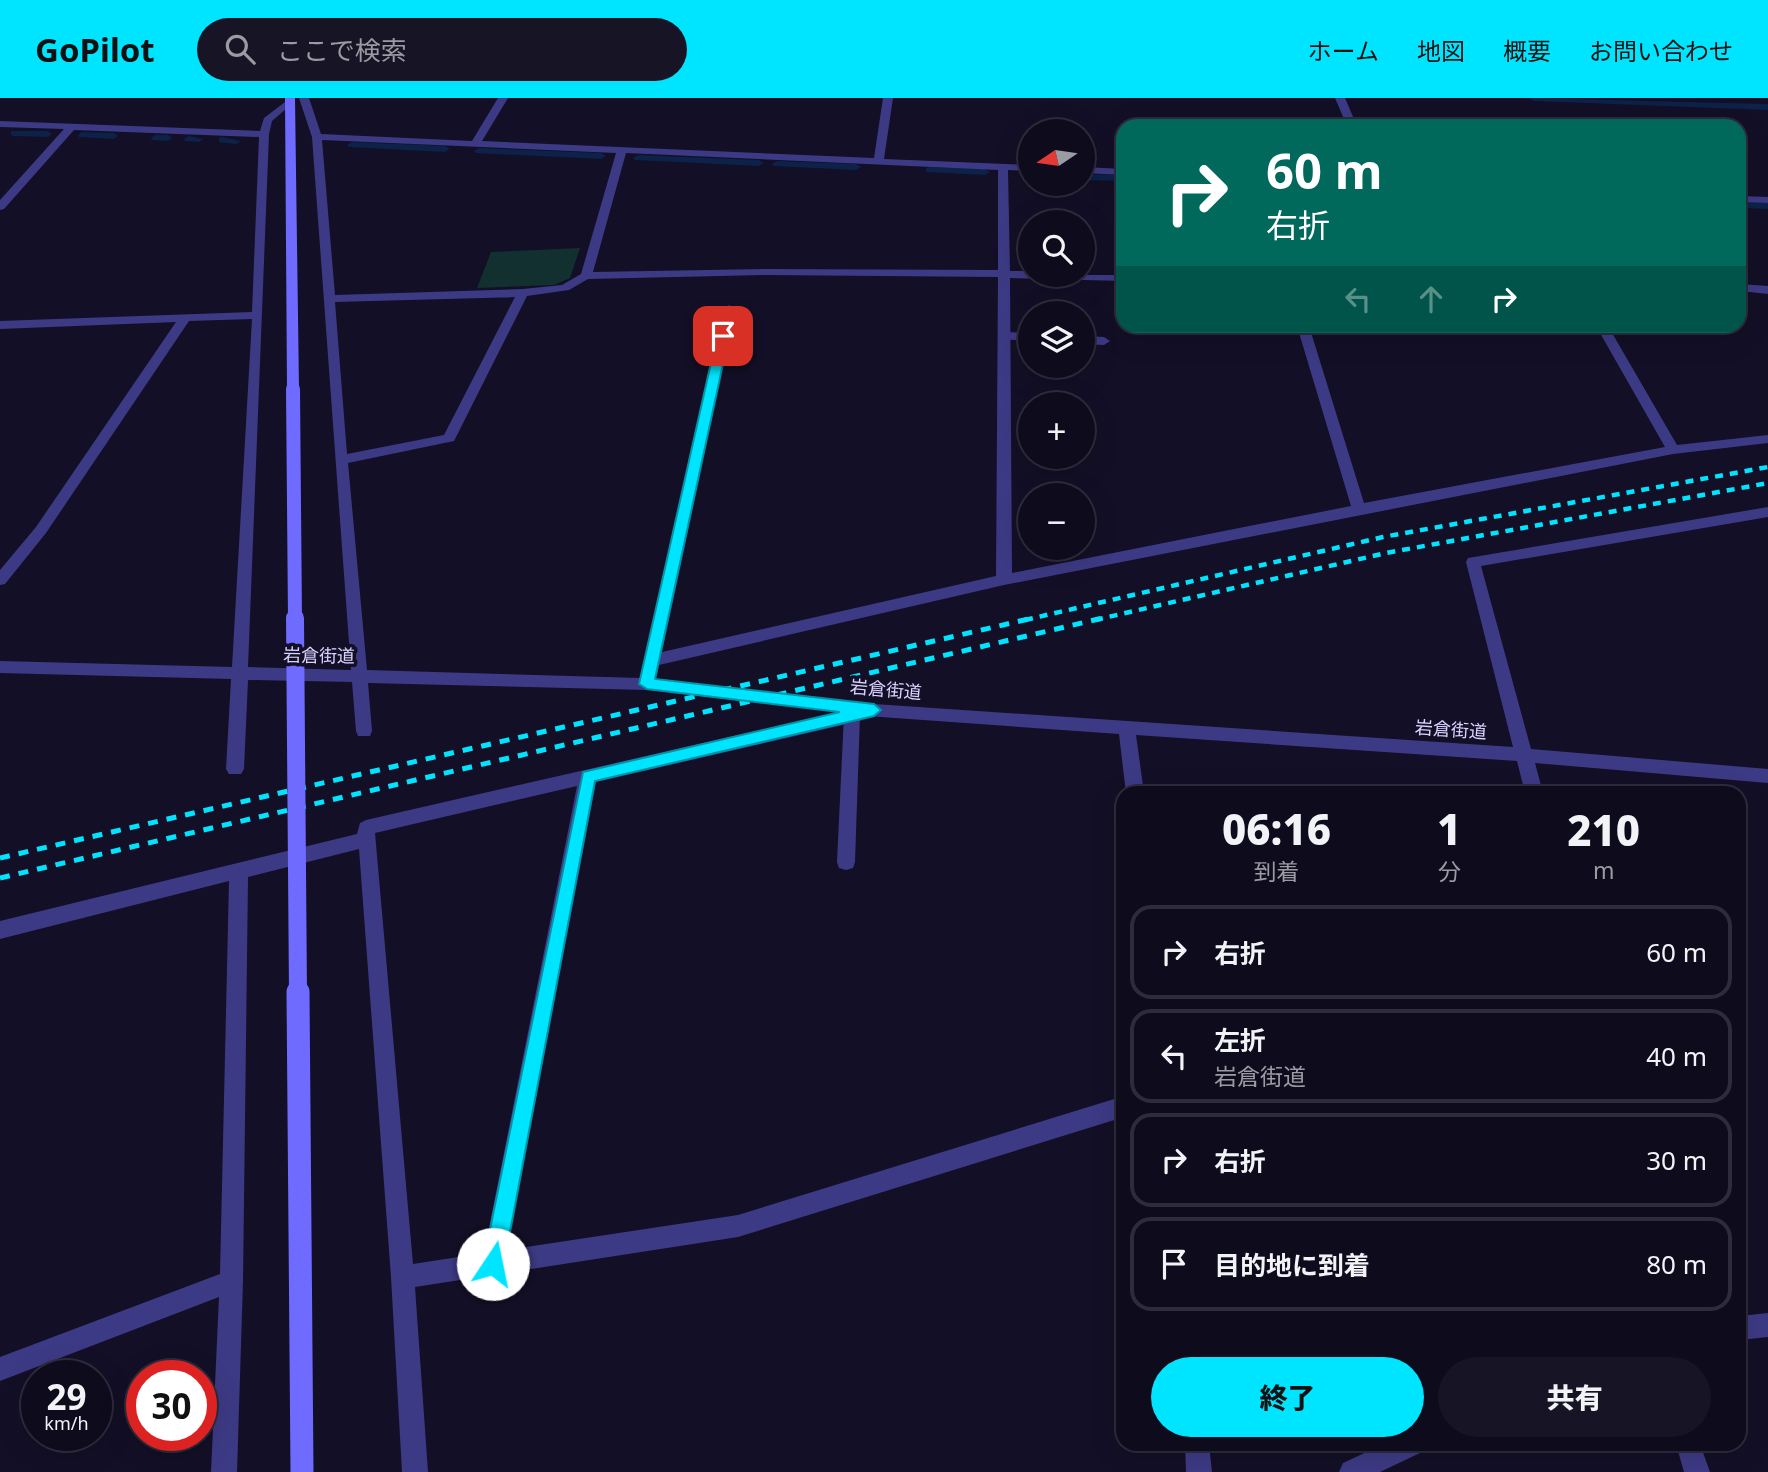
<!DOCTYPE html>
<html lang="ja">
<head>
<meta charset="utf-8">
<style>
  body { margin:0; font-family:"Noto Sans","Noto Sans JP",sans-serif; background:#171425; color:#f1f3f6; height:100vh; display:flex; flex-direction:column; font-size:26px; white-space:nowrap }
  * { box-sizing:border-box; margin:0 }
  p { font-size:23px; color:#9b9ba3 }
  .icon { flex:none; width:38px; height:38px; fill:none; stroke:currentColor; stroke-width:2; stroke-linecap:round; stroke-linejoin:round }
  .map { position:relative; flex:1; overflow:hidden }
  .sheet { position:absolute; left:1116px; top:688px; width:630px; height:665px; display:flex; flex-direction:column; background:#0e0b1c; border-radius:21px; box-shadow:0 7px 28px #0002,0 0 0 2px #2e2b3b }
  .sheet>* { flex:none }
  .top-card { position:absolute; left:1116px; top:21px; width:630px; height:214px; border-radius:21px; box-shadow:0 7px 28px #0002,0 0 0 2px #2e2b3b; background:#00695c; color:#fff; overflow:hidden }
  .needle { width:46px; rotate:257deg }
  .tools { position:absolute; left:1018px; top:21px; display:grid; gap:14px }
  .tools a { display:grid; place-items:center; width:77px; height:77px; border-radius:50%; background:#0e0b1c; box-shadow:0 7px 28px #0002,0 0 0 2px #2e2b3b; font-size:35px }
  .speed { position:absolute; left:21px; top:1262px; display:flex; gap:14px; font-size:35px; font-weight:700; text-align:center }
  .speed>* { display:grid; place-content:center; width:91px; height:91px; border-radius:50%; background:#0e0b1c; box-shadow:0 7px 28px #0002,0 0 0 2px #2e2b3b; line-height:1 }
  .speed small { font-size:18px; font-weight:400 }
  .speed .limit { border:10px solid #d22; background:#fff; color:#111 }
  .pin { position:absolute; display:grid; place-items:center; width:60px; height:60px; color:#fff; margin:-30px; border-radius:14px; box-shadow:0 4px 10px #0006 }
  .me { position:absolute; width:77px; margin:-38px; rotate:11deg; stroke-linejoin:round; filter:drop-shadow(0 0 5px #0008) }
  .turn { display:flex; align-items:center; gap:24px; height:147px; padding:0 35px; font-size:32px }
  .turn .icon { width:91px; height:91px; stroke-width:2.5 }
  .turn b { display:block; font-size:49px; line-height:60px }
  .lanes { display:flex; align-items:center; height:66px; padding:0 35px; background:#0003; justify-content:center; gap:35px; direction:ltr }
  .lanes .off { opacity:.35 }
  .eta { display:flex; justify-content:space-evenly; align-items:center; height:119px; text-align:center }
  .eta b { font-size:42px; font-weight:800; line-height:49px }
  .button { display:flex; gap:14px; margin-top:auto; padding:14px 35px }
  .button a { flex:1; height:80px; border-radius:42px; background:#00e5ff; color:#111; font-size:28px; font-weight:800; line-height:80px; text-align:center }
  .button a+a { background:#171425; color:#f1f3f6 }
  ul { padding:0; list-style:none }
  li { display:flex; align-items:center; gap:21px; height:94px; margin:0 14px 10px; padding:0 21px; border:4px solid #2e2b3b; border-radius:21px }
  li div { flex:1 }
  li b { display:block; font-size:26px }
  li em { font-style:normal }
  header { display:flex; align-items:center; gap:42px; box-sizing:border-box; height:98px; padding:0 35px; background:#00e5ff; color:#111 }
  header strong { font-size:33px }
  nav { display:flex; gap:38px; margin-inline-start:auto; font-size:24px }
  .search { width:490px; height:63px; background:#171425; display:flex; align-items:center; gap:18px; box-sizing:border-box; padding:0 24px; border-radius:38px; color:#9b9ba3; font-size:26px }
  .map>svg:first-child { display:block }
  .green { fill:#12302f }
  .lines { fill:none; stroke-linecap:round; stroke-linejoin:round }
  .stream { fill:#0c2248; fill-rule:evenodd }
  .lane { fill:#3d3a85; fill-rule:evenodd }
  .street { fill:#3d3a85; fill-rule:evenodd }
  .secondary { fill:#6f6bff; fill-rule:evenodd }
  .rail-far1 { stroke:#00e5ff; stroke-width:4.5; stroke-dasharray:8 7; stroke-linecap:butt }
  .rail { stroke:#00e5ff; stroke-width:5; stroke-dasharray:10 9; stroke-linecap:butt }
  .secondary-bridge-far2 { stroke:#6f6bff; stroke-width:14 }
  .secondary-bridge-far1 { stroke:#6f6bff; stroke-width:18 }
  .secondary-bridge { stroke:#6f6bff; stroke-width:23 }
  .route { fill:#00e5ff; stroke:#0095a6; stroke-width:2 }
  .labels { text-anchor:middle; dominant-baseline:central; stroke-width:7; stroke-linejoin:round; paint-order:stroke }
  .street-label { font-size:18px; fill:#d9d4ff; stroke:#130f26 }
</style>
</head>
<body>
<header>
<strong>GoPilot</strong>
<div class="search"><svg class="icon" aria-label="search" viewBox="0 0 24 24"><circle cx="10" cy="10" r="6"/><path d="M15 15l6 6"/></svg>ここで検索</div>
<nav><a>ホーム</a><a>地図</a><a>概要</a><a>お問い合わせ</a></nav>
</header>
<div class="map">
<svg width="1768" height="1374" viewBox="0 0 1768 1374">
  <rect width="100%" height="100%" fill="#130f26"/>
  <!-- green -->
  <path class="green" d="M 580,150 L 570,180 L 554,187 L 477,190 L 491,154 Z"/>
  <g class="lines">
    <!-- stream -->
    <path class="stream" d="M 1530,0 L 1768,6 L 1768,12 L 1534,3 Z
      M 11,33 L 48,33 L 52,36 L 48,39 L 14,38 L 11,37 Z
      M 82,34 L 114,35 L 118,38 L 114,41 L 79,39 L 78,37 Z
      M 155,37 L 168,37 L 172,40 L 168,43 L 152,42 L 151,40 Z
      M 188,38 L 203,41 L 199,44 L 185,43 L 184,41 Z
      M 222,39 L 241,43 L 236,46 L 219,44 L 219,40 Z
      M 352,44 L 445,48 L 450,51 L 445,54 L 349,49 L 347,47 Z
      M 479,50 L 601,55 L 606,58 L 601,61 L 476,55 L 474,53 Z
      M 638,57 L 759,62 L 764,65 L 759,68 L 635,62 L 633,60 Z
      M 777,63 L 856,66 L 861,69 L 856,72 L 774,68 L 772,66 Z
      M 929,69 L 985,71 L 990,74 L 985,77 L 926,74 L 926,70 Z
      M 1024,73 L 1031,73 L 1031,79 L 1021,78 L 1019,76 Z
      M 1083,76 L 1124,77 L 1124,83 L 1083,82 Z
      M 1740,104 L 1768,105 L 1768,111 L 1740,110 Z"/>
    <!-- lane -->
    <path class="lane" d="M 1004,234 L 1031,235 L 1031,243 L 1000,241 L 1000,235 Z
      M 1083,238 L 1104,239 L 1110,243 L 1104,247 L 1083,246 Z
      M 852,610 L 858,612 L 860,617 L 855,764 L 853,770 L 846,772 L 839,770 L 837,764 L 844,617 L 846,612 Z"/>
    <!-- street -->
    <path class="street" d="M 299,0 L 309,0 L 321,36 L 472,43 L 498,0 L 508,0 L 482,43 L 874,60 L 883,0 L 893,0 L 884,61 L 1031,67 L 1031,73 L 1008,72 L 1010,173 L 1031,173 L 1031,177 L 1124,177 L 1124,183 L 1010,180 L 1012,475 L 1351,408 L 1297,228 L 1309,228 L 1364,405 L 1665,349 L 1596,228 L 1608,228 L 1677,347 L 1768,337 L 1768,345 L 1673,356 L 1004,487 L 659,567 L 656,581 L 874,606 L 1513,649 L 1466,464 L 1468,460 L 1768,409 L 1768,419 L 1481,468 L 1531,651 L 1768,671 L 1768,685 L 1535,665 L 1543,695 L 1525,695 L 1517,663 L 1136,637 L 1144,695 L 1126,695 L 1119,636 L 867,618 L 860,623 L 596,684 L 507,1152 L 738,1117 L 1124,998 L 1124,1019 L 738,1139 L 415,1189 L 428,1374 L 402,1374 L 391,1179 L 359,751 L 248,779 L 243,1183 L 237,1374 L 211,1374 L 219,1199 L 0,1283 L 0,1259 L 220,1176 L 229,783 L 0,841 L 0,823 L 357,736 L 360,725 L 366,722 L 839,614 L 647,592 L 368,585 L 372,633 L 370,638 L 358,638 L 356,633 L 352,584 L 248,582 L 244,671 L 241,676 L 229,676 L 226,671 L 231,581 L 0,575 L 0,563 L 232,569 L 252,221 L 189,223 L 46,435 L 5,486 L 0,487 L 0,472 L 36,429 L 176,224 L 0,231 L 0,223 L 252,214 L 259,39 L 74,32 L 4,111 L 0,112 L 0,102 L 64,31 L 0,29 L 0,23 L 260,33 L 264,20 L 289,1 L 294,4 L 272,23 L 269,36 L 248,569 L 351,572 L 312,39 ZM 322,42 L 616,55 L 581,176 L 562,187 L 523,191 L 335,197 ZM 626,55 L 998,72 L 998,172 L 766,171 L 593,174 ZM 766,177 L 998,179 L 996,478 L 662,554 L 735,211 L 729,207 L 723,211 L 640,580 L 367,572 L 348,365 L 454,343 L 527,198 L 569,192 L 588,181 ZM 515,199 L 444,337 L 347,356 L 335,204 ZM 577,688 L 484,1155 L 413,1166 L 375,735 Z
      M 1335,0 L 1345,0 L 1357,28 L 1347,28 Z
      M 1083,69 L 1124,71 L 1124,77 L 1083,75 Z
      M 1740,98 L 1768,99 L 1768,105 L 1740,104 Z
      M 1740,186 L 1768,188 L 1768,196 L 1740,193 Z
      M 1768,1215 L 1768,1239 L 1740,1242 L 1740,1218 Z
      M 1185,1346 L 1209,1346 L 1212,1374 L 1186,1374 Z
      M 1384,1346 L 1424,1346 L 1420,1355 L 1380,1374 L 1339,1374 L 1343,1365 Z
      M 1676,1346 L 1700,1346 L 1710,1374 L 1684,1374 Z"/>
    <!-- secondary -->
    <path class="secondary" d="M 285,0 L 295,0 L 299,291 L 293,295 L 287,291 Z"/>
    <!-- rail-far1 -->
    <path class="rail-far1" d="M 1025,522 L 1383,439 L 1768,369
      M 1095,522 L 1386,455 L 1768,385"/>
    <!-- rail -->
    <path class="rail" d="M 0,760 L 1033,520
      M 0,780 L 1103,520"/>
    <!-- secondary-bridge-far2 -->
    <path class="secondary-bridge-far2" d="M 293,291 L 295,522"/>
    <!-- secondary-bridge-far1 -->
    <path class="secondary-bridge-far1" d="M 295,520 L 298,896"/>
    <!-- secondary-bridge -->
    <path class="secondary-bridge" d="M 298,894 L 302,1374"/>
  </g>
  <!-- route -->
  <path class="route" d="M 723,235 L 729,238 L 655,581 L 874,606 L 881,612 L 874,618 L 595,683 L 504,1166 L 501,1173 L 493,1176 L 486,1173 L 483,1166 L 583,674 L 840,614 L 647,591 L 639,586 L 717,238 Z"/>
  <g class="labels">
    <!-- street labels -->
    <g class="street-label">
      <text transform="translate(319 557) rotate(1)">岩倉街道</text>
      <text transform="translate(886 591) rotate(5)">岩倉街道</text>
      <text transform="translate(1451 631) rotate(4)">岩倉街道</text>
    </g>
  </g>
</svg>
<div class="tools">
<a><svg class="needle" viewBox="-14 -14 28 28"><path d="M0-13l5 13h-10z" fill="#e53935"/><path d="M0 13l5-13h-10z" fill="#9b9ba3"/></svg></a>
<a><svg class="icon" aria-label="search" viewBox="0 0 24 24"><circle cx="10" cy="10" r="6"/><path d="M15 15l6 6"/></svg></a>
<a><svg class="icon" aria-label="layers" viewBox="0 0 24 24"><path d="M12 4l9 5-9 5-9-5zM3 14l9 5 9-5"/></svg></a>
<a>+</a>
<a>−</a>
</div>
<div class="speed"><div>29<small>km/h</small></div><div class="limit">30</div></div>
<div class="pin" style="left:723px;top:238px;background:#d93025"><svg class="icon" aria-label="arrive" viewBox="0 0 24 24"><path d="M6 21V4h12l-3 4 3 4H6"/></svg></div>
<svg class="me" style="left:493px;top:1166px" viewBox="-20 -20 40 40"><circle r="19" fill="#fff"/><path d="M0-13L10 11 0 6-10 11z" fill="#00e5ff"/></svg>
<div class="top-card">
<div class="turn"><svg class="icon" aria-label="right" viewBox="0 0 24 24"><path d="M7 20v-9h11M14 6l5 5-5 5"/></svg><div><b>60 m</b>右折</div></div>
<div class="lanes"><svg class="icon off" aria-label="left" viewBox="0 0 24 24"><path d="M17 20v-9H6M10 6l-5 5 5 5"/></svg><svg class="icon off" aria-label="ahead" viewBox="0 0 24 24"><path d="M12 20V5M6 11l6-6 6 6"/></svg><svg class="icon" aria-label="right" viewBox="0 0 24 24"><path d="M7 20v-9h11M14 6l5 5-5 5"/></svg></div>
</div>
<section class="sheet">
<div class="eta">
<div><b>06:16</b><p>到着</p></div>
<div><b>1</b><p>分</p></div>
<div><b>210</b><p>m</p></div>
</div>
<ul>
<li><svg class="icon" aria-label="right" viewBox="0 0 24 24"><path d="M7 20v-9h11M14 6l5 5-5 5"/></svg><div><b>右折</b></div><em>60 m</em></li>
<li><svg class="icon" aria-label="left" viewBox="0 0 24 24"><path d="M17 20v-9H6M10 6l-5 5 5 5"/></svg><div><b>左折</b><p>岩倉街道</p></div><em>40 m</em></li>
<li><svg class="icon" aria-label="right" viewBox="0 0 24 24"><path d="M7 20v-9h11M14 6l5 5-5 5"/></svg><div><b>右折</b></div><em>30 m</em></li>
<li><svg class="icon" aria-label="arrive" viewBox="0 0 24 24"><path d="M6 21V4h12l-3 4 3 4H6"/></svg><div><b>目的地に到着</b></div><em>80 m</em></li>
</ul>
<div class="button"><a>終了</a><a>共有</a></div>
</section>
</div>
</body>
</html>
